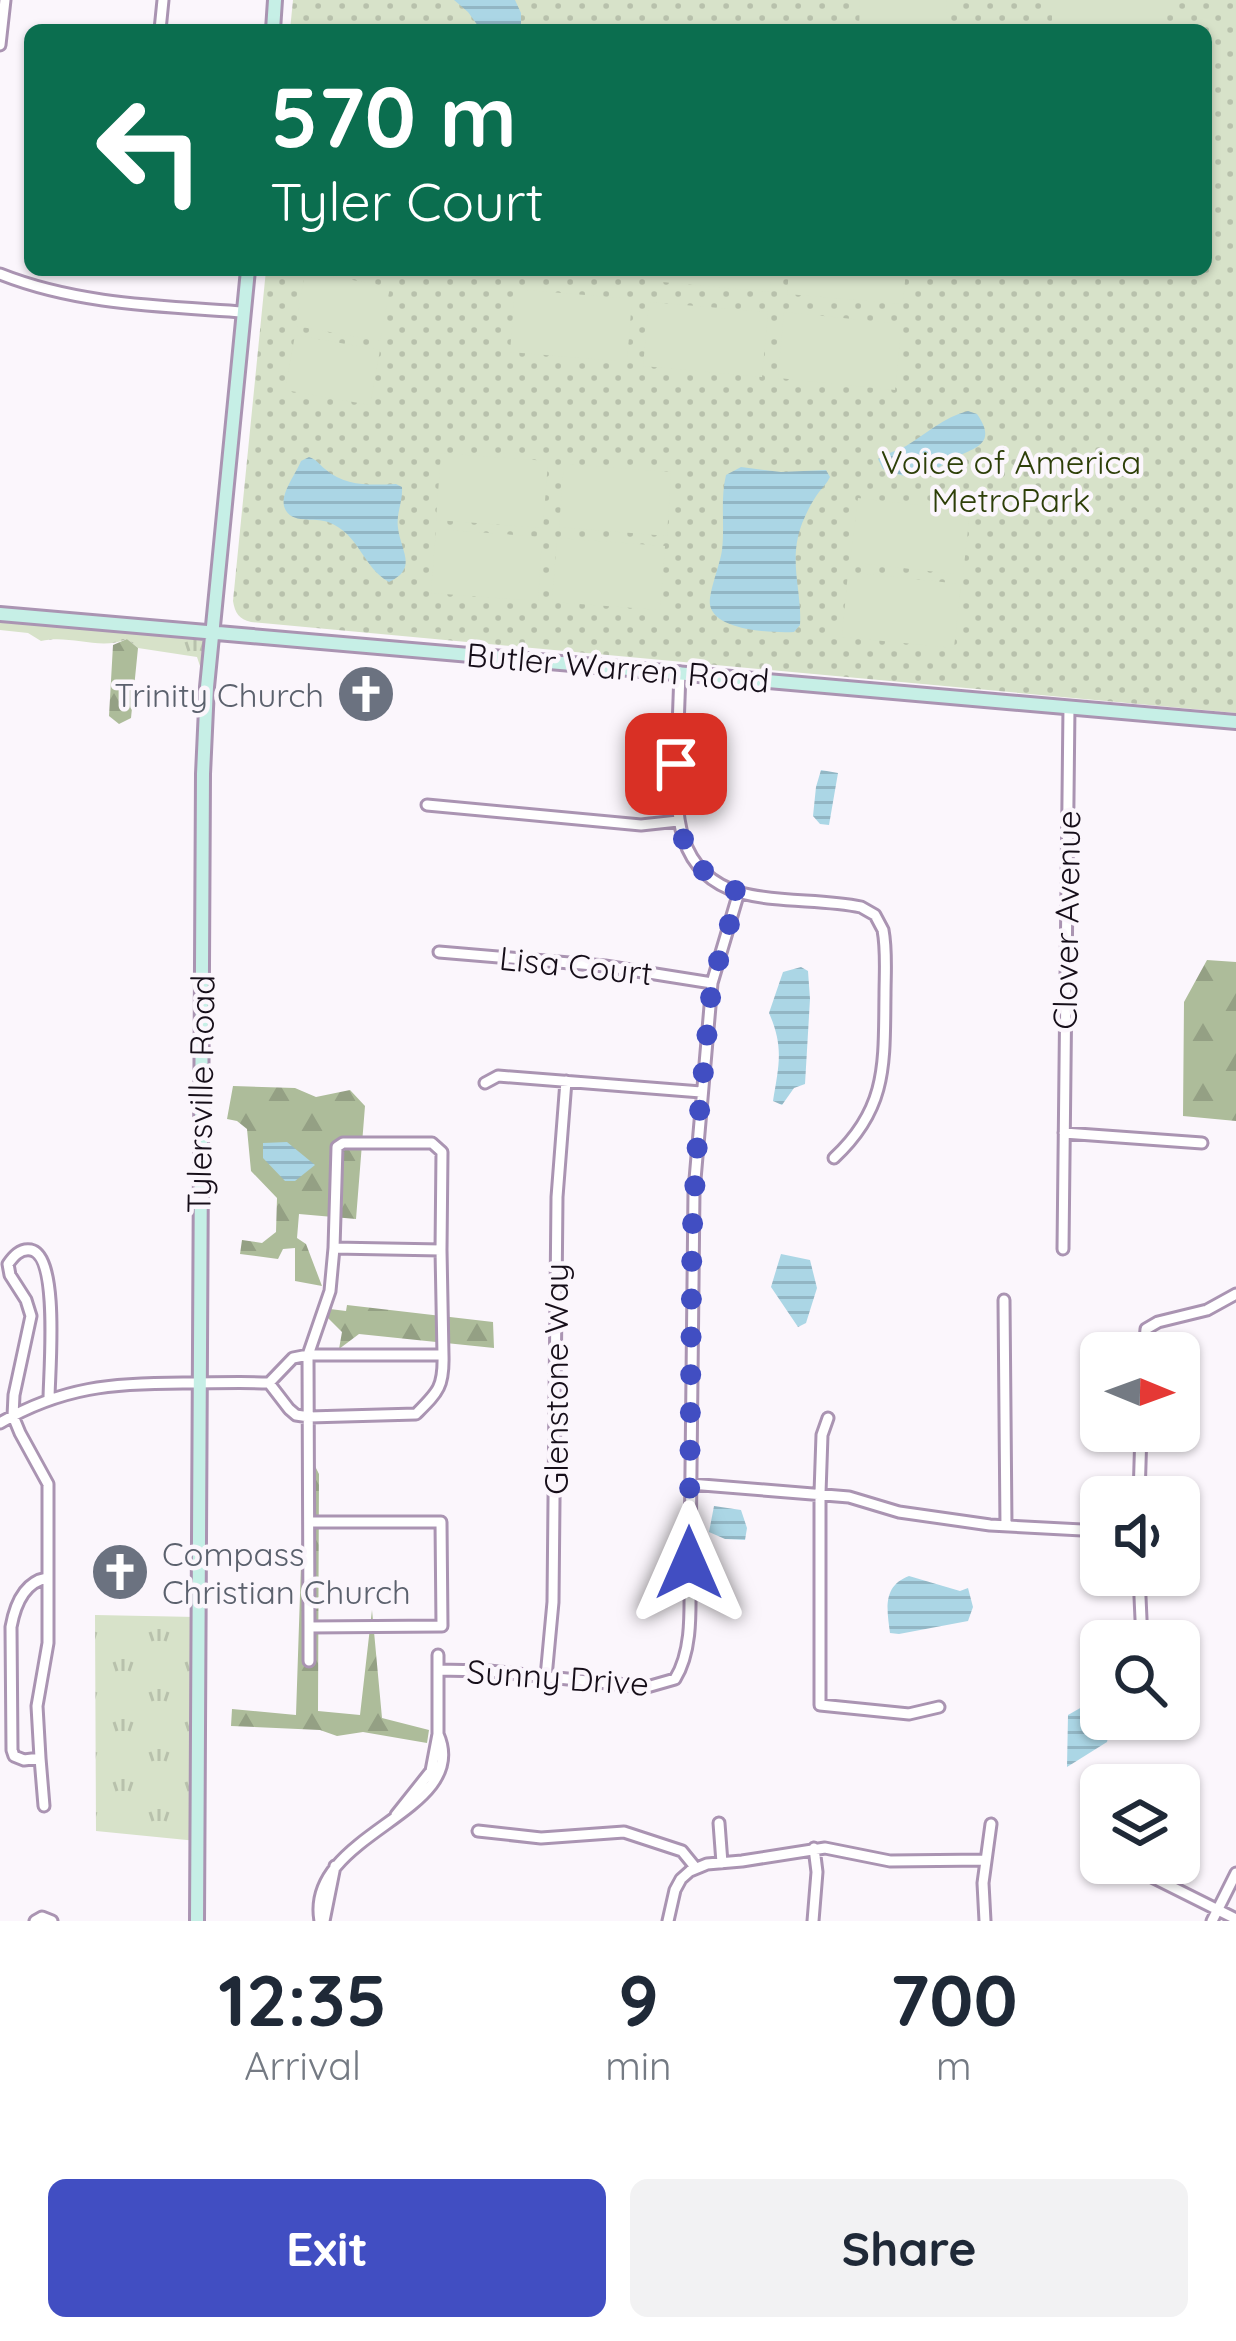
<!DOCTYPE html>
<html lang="en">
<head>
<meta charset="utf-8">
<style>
  body { margin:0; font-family:Quicksand,sans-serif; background:#f2f2f3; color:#1f2937; height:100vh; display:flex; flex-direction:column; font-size:45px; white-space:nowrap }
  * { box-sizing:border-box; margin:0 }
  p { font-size:39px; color:#747a83 }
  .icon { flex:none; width:66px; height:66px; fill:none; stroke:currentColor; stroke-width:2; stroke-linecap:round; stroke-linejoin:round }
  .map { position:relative; height:1921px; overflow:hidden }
  .side { display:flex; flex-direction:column; background:#fff; flex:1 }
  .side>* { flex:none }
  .hud { position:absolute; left:24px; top:24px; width:1188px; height:252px; border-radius:18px; box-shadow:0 3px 9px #0004; background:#0b6e4f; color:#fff; overflow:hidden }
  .needle { width:78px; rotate:91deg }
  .buttons { position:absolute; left:1080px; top:1332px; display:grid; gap:24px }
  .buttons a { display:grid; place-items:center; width:120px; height:120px; border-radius:18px; background:#fff; box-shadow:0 3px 9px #0004; font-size:60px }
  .pin { position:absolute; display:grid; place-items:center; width:102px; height:102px; color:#fff; margin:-51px; border-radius:24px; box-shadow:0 6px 18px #0006 }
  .me { position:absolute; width:132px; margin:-66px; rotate:0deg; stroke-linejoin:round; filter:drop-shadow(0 0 9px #0008) }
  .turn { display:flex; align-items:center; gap:42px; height:252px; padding:0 48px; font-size:54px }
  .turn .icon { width:156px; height:156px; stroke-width:2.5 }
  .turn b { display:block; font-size:84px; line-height:102px }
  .eta { display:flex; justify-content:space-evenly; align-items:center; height:204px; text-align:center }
  .eta b { font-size:72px; font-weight:800; line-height:84px }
  .cta { display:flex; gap:24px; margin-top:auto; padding:24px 48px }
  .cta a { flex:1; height:138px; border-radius:18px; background:#414ec2; color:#fff; font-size:48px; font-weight:800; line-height:138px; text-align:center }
  .cta a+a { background:#f2f2f3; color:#1f2937 }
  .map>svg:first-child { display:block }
  .grass { fill:url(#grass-tufts) }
  .forest { fill:url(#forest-firs) }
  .park { fill:url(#park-dots) }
  .pitch { fill:#d7e2c9 }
  .water { fill:url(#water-rules) }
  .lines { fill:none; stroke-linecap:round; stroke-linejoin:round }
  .street-casing { stroke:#aa94b2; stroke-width:15 }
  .secondary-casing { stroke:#aa94b2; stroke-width:18 }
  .street { stroke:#fff; stroke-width:9 }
  .secondary { stroke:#c6efe6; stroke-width:12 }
  .route { stroke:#414ec2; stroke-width:21; stroke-dasharray:0 37.8 }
  .labels { text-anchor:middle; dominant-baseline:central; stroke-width:9; stroke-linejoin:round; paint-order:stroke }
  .park-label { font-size:33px; fill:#2d3f08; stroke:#fbf6fc }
  .street-label { font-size:33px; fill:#160e19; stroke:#fbf6fc }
  .worship-label { font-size:33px; fill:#5b616d; stroke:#fbf6fc; text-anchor:end }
</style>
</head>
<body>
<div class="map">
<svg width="1236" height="1921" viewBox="0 0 1236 1921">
  <defs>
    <pattern id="grass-tufts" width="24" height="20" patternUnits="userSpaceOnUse" patternTransform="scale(3)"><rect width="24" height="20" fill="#d7e2c9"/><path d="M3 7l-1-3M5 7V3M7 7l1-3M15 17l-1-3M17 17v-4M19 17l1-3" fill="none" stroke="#b8c1ac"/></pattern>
    <pattern id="forest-firs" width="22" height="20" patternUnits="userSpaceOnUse" patternTransform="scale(3)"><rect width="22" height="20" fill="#adbc9a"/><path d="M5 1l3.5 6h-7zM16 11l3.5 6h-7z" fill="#94a084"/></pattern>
    <pattern id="park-dots" width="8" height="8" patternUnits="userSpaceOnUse" patternTransform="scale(3)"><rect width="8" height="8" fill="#d7e2c9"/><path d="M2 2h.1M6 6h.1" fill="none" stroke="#b8c1ac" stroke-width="1.8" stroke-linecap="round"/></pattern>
    <pattern id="water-rules" width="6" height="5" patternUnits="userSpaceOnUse" patternTransform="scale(3)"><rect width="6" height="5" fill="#abd6e5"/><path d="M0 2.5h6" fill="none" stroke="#92b6c4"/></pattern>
  </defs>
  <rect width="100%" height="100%" fill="#fbf6fc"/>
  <!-- grass -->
  <path class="grass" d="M 0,614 L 213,633 L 207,687 L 197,657 L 138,648 L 127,639 C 100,651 70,634 41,641 L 28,633 L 0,630 Z
    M 95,1615 L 197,1617 L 197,1841 L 96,1831 Z"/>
  <!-- forest -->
  <path class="forest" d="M 127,639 L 138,648 L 131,718 L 119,724 L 109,716 L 113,645 Z
    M 1207,960 L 1236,962 L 1236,1121 L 1183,1116 L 1184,1002 Z
    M 233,1086 L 295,1088 L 316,1097 L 350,1090 L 365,1106 L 356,1219 L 299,1214 L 297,1238 L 306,1244 L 322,1286 L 295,1281 L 295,1248 L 283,1249 L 278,1259 L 240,1254 L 242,1240 L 262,1243 L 276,1232 L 277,1198 L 251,1171 L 247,1129 L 237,1121 L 227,1119 Z
    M 347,1305 L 493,1322 L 494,1348 L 359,1334 L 339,1349 L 342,1332 L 327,1317 L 330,1309 L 346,1311 Z
    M 312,1460 L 319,1474 L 318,1711 L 360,1715 L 372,1610 L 382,1718 L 429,1730 L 427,1743 L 363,1732 L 337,1736 L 320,1730 L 231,1726 L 232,1709 L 296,1715 L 304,1475 Z"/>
  <!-- park -->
  <path class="park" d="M 293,0 L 1236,0 L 1236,713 L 251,622 C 239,619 235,613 233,601 L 266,270 L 1206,270 L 1206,30 L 290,30 Z"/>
  <!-- pitch -->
  <path class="pitch" d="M 860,0 L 947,0 L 946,30 L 859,30 Z
    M 1052,0 L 1161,0 L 1161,30 L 1052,30 Z
    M 652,270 L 772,270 L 770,292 L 651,281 Z
    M 789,270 L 906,270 L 903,304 L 787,294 Z
    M 305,271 L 390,287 L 380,341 L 296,326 Z
    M 515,289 L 632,299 L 627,362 L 510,352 Z
    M 649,302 L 768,312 L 762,377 L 643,366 Z
    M 784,312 L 902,324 L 895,390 L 778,378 Z
    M 295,335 L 380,350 L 370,405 L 285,390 Z
    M 441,453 L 548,461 L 543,528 L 436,520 Z
    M 564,464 L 671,472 L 667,536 L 559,527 Z
    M 858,498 L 970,511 L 963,575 L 850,562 Z
    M 436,529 L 542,537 L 538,601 L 431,593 Z
    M 557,538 L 665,546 L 660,610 L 552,602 Z
    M 848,572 L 961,584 L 954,648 L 842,637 Z"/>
  <!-- water -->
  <path class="water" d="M 454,0 L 515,0 L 521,13 L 521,30 L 481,30 L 468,12 Z
    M 968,411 L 977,414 C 1000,447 970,448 949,461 C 938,468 925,476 912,476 C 902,477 892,472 883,469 L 878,459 C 887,453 896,451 906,446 C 926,434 944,417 968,411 Z
    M 309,457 C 316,459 320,465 325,469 C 346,487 371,485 396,484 L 402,487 C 403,502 396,513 398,528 C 401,552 418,568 389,582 C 362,567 360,534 328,522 C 314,517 289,525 284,506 C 281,492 296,474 301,461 Z
    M 741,467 L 781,472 L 826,470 L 830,477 C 827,483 823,487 819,492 C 810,504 801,523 798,537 C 791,567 802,596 800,625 L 794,632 C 772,633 715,631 710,605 C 708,594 720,565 722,550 C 725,525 720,500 726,475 Z
    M 821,770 L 838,773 L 829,825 L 820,824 L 813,816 L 816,787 Z
    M 801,967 L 808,971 L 810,999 L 805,1084 L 794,1088 L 782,1105 L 773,1101 C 779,1065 784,1047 769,1013 L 783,972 Z
    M 287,1142 L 315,1165 L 295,1181 L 285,1181 L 263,1158 L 263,1143 Z
    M 781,1254 L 810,1260 L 817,1288 L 806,1323 L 798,1327 L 771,1287 Z
    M 714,1506 L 741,1510 L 747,1528 L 745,1540 L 725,1539 L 709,1532 Z
    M 909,1576 L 960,1591 L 968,1588 L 973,1607 L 968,1621 L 899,1634 L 890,1633 C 887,1610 882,1586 909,1576 Z
    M 1101,1706 L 1101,1719 L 1112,1719 L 1107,1742 L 1067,1767 L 1068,1715 L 1082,1707 Z"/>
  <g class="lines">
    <defs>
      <path id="street" d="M 160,30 L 163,0
        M 0,45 L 5,0
        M 0,274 C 78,305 161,306 244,312
        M 680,672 C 679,700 678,728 677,756 C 675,812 675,874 741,893 C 780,903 822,899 861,907 L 875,915 L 883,930 C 887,951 885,974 885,995 C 884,1063 888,1108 834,1158
        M 427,805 L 641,825 L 678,821
        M 439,952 L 605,966 L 712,983
        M 485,1083 L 498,1076 L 701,1092
        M 1064,1133 L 1202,1143
        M 334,1248 L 337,1147 L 343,1143 L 432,1143 L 442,1152 L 441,1250
        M 1063,1249 L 1069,707
        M 1004,1300 L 1006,1526
        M 1144,1353 L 1146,1329 L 1158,1322 L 1207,1310 L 1236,1294
        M 828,1418 L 822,1435 L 820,1493 L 820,1705 L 909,1714 L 939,1707
        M 0,1423 C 62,1387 113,1383 183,1383 C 212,1383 241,1382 269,1383 L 293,1358 L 308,1355 L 443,1355 C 444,1387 438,1392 416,1414 L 309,1417 L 296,1415 L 289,1409 L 269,1383
        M 690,1484 L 849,1497 L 899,1512 L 990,1525 L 1101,1531
        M 1139,1497 L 1141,1431
        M 310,1522 L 441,1522 L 442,1626 L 309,1627 L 308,1355 L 330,1291 L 334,1248 L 441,1250 L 443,1355
        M 1139,1575 L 1142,1641
        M 47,1578 C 24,1582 15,1605 11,1627 L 12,1750 L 14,1756 L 24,1760 L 40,1758 L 37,1706 L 48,1643 L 48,1484 L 20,1433 L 13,1416 L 14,1395 L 31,1316 L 26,1300 L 10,1275 L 8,1264 C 13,1257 20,1248 31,1250 C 60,1256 49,1374 49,1399
        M 309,1661 L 309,1627
        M 438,1670 L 489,1671 L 647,1687 L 675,1679 C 695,1647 689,1599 690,1563 L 694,1191 L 712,983 L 739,892
        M 546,1677 L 553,1602 L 557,1197 L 566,1081
        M 1138,1725 L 1142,1719
        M 40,1758 L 44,1806
        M 396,1815 L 431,1771 L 438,1734 L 438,1655
        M 719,1823 L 722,1863
        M 478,1831 L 541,1838 L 624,1832 L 682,1851 L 695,1867
        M 1150,1876 L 1236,1919
        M 35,1921 L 42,1917 L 52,1921
        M 320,1921 C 304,1833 473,1813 438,1734
        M 324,1921 L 335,1866
        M 668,1921 L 675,1890 L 681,1879 L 690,1871 L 707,1864 L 742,1861 L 825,1848 L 890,1861 L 986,1860
        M 813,1921 L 817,1872 L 814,1848
        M 985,1921 L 983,1883 L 991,1824
        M 1212,1921 L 1236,1873"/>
      <path id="secondary" d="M 273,30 L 275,0
        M 0,614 L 1236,722
        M 197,1921 L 203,774 L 207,687 L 248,270"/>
    </defs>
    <!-- street casing -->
    <use href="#street" class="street-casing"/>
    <!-- secondary casing -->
    <use href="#secondary" class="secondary-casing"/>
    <!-- street -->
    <use href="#street" class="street"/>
    <!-- secondary -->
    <use href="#secondary" class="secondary"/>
  </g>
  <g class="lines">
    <!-- route -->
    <path class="route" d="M 676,764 C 676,823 677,868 739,892 L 712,983 L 699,1117 L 692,1234 L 689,1563"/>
  </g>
  <!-- icons -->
  <defs>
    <symbol id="church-disc" viewBox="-11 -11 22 22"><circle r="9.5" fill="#6b7280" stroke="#fbf6fc"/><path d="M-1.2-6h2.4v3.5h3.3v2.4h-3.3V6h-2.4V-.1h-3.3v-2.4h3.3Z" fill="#fff"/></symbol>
  </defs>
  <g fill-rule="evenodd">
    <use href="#church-disc" x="333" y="661" width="66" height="66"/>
    <use href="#church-disc" x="87" y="1539" width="66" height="66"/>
  </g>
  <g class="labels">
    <!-- park labels -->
    <g class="park-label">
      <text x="1011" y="461">Voice of America<tspan x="1011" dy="38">MetroPark</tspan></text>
    </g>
    <!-- street labels -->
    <g class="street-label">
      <text transform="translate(618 667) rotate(5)">Butler Warren Road</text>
      <text transform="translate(1066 920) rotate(-89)">Clover Avenue</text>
      <text transform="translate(576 965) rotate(6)">Lisa Court</text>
      <text transform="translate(200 1094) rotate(-89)">Tylersville Road</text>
      <text transform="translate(555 1379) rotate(-90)">Glenstone Way</text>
      <text transform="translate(558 1677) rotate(4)">Sunny Drive</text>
    </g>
    <!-- worship labels -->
    <g class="worship-label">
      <text x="324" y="694">Trinity Church</text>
      <text x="162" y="1553" text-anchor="start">Compass<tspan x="162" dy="38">Christian Church</tspan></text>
    </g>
  </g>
</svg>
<div class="buttons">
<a><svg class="needle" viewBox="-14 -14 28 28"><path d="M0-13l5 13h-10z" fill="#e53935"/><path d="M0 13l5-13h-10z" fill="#747a83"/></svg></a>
<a><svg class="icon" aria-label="sound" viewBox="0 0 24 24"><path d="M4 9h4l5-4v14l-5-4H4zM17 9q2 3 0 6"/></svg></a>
<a><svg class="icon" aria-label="search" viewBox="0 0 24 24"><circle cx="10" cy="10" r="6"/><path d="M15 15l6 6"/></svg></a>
<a><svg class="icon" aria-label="layers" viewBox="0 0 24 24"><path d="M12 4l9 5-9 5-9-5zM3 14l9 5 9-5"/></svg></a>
</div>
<div class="pin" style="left:676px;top:764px;background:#d93025"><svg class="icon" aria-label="arrive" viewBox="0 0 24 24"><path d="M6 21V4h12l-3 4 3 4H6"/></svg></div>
<svg class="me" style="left:689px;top:1563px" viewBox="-20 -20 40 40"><path d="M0-17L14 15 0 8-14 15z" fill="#414ec2" stroke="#fff" stroke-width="4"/></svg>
<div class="hud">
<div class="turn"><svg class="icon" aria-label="left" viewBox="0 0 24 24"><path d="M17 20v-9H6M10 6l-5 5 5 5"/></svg><div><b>570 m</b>Tyler Court</div></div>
</div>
</div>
<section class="side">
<div class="eta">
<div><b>12:35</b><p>Arrival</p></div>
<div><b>9</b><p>min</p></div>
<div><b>700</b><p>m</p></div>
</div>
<div class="cta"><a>Exit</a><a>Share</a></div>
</section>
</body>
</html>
